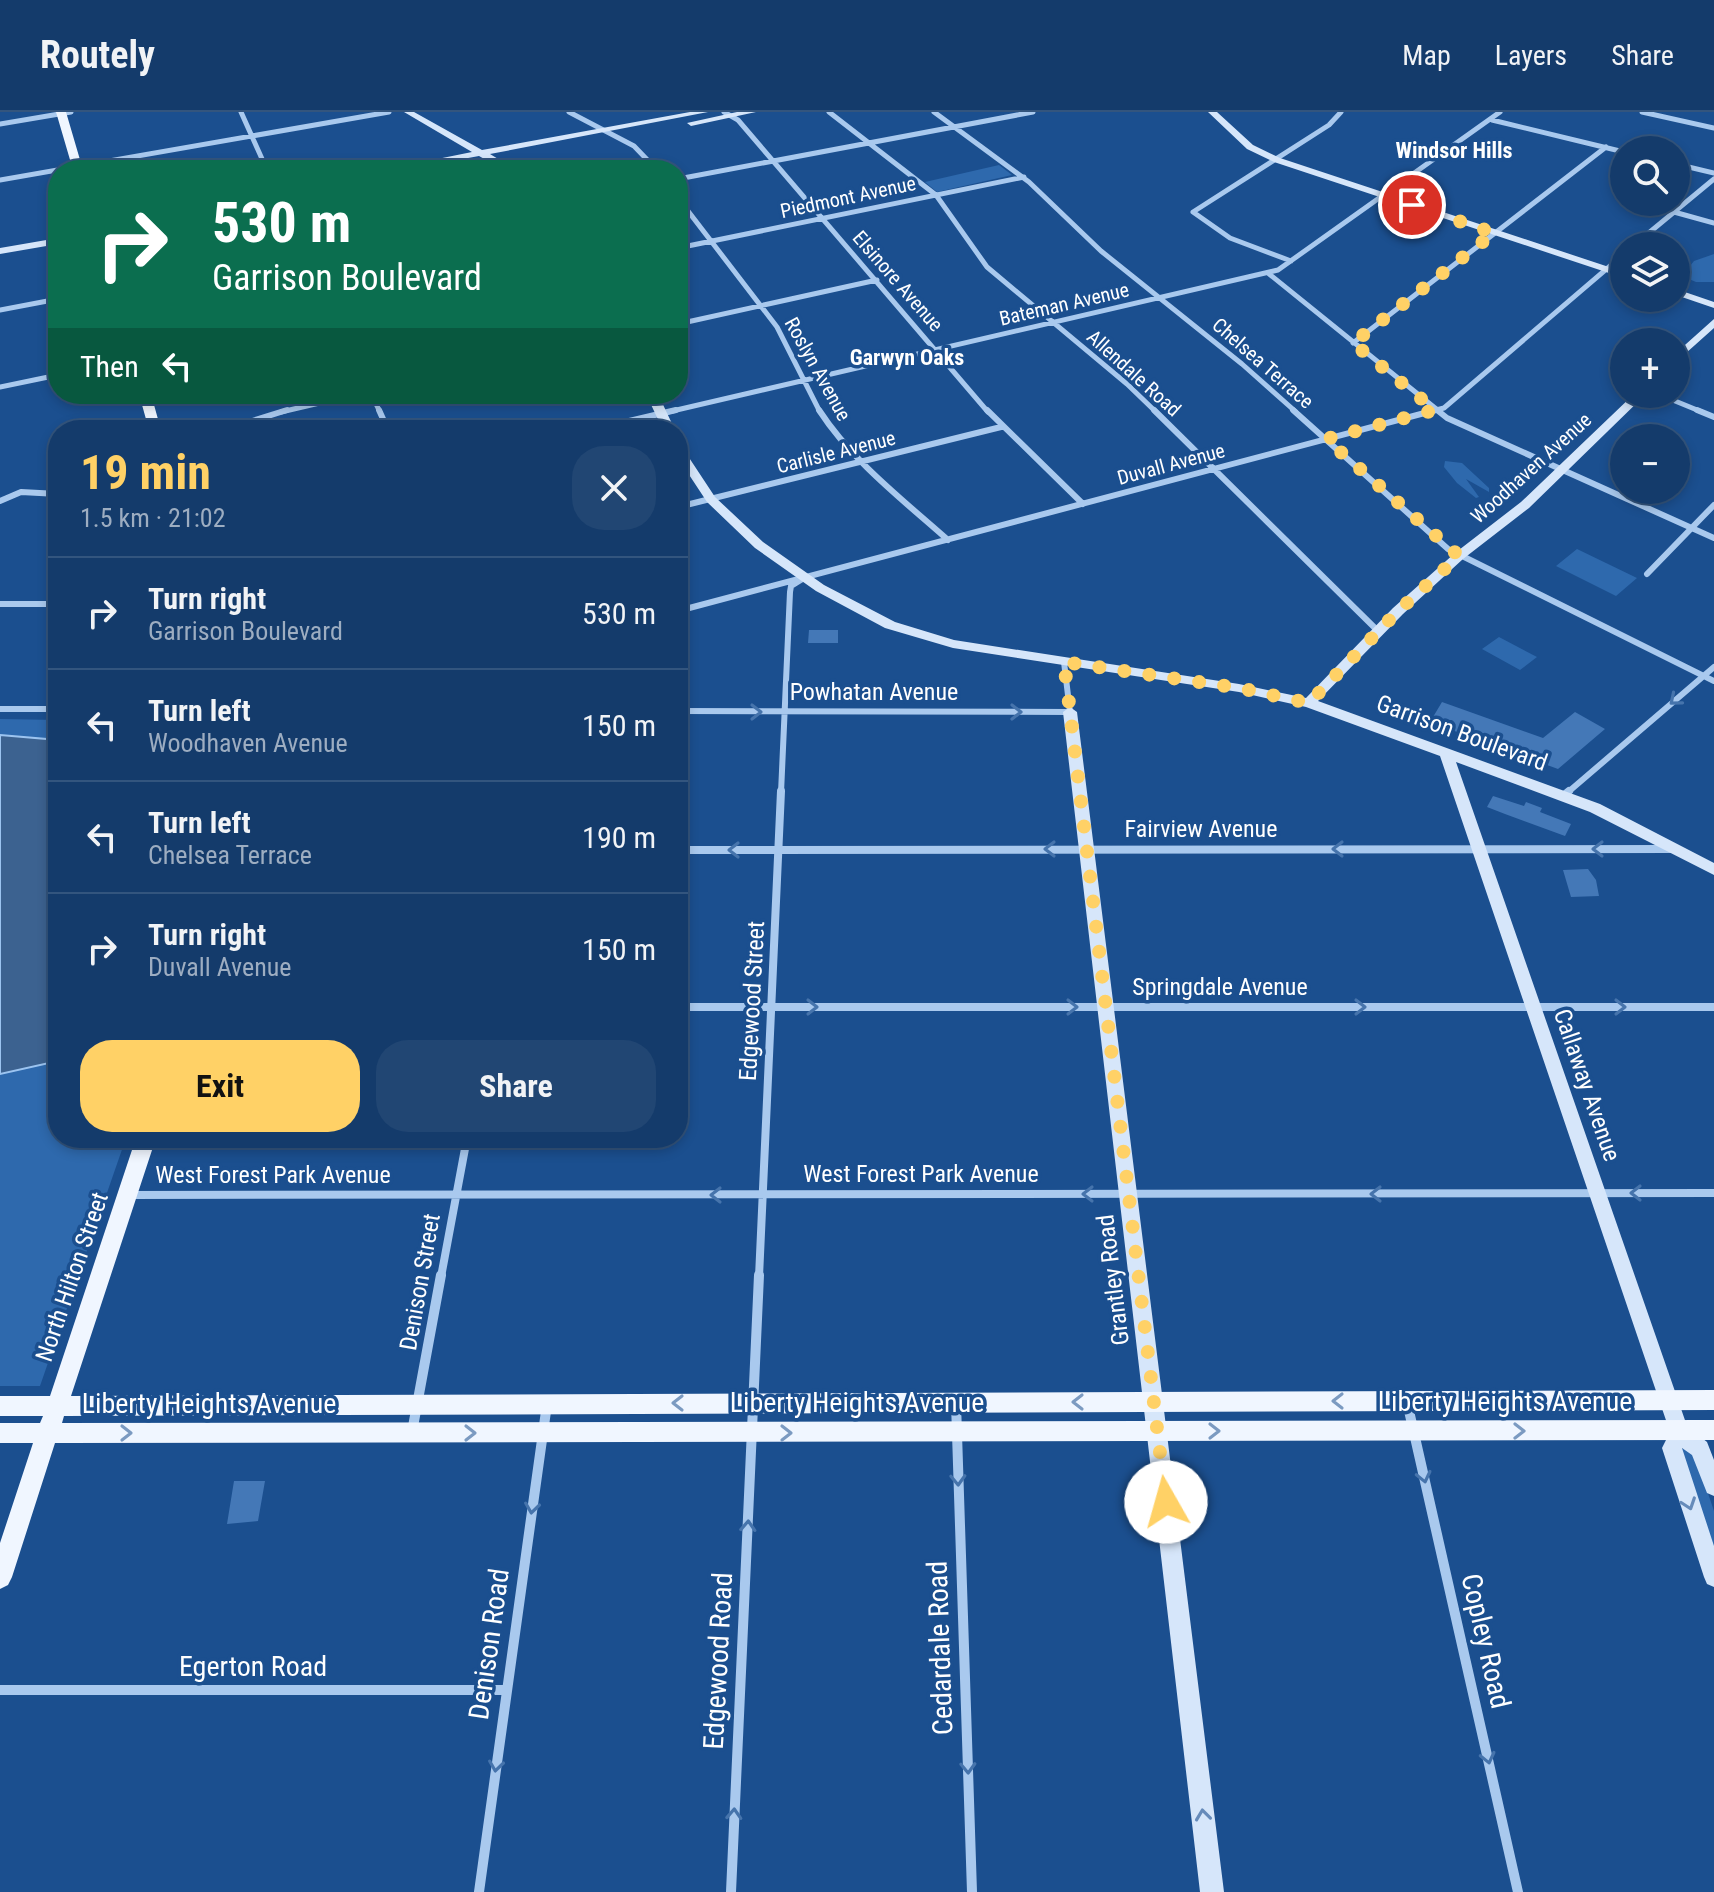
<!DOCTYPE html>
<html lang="en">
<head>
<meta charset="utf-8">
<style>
  body { margin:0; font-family:"Roboto Condensed",sans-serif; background:#214673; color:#f1f3f6; height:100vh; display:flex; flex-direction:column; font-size:30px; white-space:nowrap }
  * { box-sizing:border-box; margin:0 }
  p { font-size:26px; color:#9dadc1 }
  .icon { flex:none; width:44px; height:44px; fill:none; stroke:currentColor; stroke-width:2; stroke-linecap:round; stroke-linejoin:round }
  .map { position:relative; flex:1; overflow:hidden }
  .drawer { position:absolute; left:48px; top:308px; width:640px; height:728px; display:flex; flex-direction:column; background:#143b6b; border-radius:32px; box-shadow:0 4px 12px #0003,0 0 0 2px #33557e }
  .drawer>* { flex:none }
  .hud { position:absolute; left:48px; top:48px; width:640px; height:244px; border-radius:32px; box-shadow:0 4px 12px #0003,0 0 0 2px #33557e; background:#0b6e4f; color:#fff; overflow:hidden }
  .fabs { position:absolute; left:1610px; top:24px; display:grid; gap:16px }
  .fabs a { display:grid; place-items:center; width:80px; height:80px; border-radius:50%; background:#143b6b; box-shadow:0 4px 12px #0003,0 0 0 2px #33557e; font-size:40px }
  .pin { position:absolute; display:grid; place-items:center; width:68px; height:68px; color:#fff; margin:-34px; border:4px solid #fff; border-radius:50%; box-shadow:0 2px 8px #0007 }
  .me { position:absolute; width:88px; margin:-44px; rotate:353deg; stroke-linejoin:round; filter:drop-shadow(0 0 6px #0008) }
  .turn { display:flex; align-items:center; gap:28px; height:168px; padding:0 32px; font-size:36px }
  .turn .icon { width:104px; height:104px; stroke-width:2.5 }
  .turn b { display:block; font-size:56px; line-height:68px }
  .then { display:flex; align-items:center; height:76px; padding:0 32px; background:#0003; gap:16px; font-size:30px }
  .round { display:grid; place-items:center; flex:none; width:84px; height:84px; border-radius:32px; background:#214673 }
  .summary { display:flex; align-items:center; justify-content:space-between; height:136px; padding:0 32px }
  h1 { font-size:48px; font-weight:700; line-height:60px; color:#ffd166 }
  .primary-button { display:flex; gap:16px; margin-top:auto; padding:16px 32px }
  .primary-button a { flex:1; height:92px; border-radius:32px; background:#ffd166; color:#111; font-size:32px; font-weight:700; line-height:92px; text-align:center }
  .primary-button a+a { background:#214673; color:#f1f3f6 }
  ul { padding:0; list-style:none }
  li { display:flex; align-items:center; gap:24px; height:112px; padding:0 32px; border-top:2px solid #33557e }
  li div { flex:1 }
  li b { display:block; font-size:30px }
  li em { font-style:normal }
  header { display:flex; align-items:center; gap:48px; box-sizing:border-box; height:112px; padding:0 40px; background:#143b6b; border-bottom:2px solid #33557e }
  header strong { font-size:38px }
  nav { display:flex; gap:44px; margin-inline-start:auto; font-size:28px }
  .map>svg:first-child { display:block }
  .green { fill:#2e69ad }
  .water { fill:#3c6290; stroke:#9cc4f0; stroke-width:2 }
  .building { fill:#4478b7 }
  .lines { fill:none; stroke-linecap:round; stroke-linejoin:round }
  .street-far3 { stroke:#a9c9ee; stroke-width:5 }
  .street-far2 { stroke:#a9c9ee; stroke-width:6 }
  .street-far1 { stroke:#a9c9ee; stroke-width:8 }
  .street { stroke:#a9c9ee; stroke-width:10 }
  .secondary { fill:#d6e6fa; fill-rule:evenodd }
  .primary { fill:#f0f6ff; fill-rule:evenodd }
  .oneway { stroke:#4674ac }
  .oneway2 { stroke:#7b9ac1 }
  .oneway3 { stroke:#668bba }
  .route { stroke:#ffd166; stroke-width:14; stroke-dasharray:0 25.2 }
  .labels { text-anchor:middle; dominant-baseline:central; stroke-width:7; stroke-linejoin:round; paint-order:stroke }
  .far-street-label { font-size:20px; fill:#fff; stroke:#1b4f8f }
  .far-neighbourhood-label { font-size:22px; font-weight:bold; fill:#fff; stroke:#1b4f8f }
  .street-label { font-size:24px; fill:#fff; stroke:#1b4f8f }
  .near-street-label { font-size:28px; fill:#fff; stroke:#1b4f8f }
</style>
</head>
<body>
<header>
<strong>Routely</strong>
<nav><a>Map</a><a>Layers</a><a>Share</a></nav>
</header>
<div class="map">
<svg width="1714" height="1780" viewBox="0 0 1714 1780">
  <rect width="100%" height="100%" fill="#1b4f8f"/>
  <!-- green -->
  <path class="green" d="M 999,53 L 1012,63 L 937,80 L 925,70 Z
    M 1714,142 L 1714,170 L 1696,170 L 1682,164 L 1694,149 Z
    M 1445,349 L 1462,351 L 1489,376 L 1489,380 L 1466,367 L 1479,385 L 1476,386 L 1457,371 L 1444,355 Z
    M 1577,437 L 1637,466 L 1616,484 L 1556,454 Z
    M 1499,525 L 1537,545 L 1520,558 L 1482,537 Z
    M 0,607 L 58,608 L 58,1026 L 126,1026 L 40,1274 L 0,1274 Z
    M 1680,1337 L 1693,1337 L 1714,1399 L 1714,1441 Z"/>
  <!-- water -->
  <path class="water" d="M 0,623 L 58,628 L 58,949 L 0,962 Z"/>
  <!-- building -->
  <path class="building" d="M 809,518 L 838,518 L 838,531 L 808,531 Z
    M 1442,590 L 1543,626 L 1575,600 L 1605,617 L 1558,657 L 1430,610 Z
    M 1493,684 L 1524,694 L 1526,690 L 1542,696 L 1540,700 L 1571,712 L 1565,724 L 1505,702 L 1487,695 Z
    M 1588,757 L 1596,768 L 1599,784 L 1571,785 L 1563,758 Z
    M 234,1369 L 265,1369 L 258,1409 L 227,1412 Z"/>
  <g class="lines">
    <!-- street-far3 -->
    <path class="street-far3" d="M 241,0 L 267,58
      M 569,0 L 634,34 L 657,58
      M 724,0 L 738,8 L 988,300
      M 829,0 L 936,83 L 987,155 L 1127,272 L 1156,300
      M 934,0 L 1029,70 L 1101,139 L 1242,252 L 1296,300
      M 1642,0 L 1714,16
      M 1492,8 L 1624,40
      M 0,12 L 71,0
      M 1676,52 L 1714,61
      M 678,67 L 1033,0
      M 0,68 L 389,0
      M 678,86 L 777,215 L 820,300
      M 1674,100 L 1714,111
      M 1633,134 L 1714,67
      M 678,136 L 1024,65
      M 1291,149 L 1230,126 L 1193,100 L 1329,13 L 1341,0
      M 1268,161 L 1440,300
      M 0,198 L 58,187
      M 678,212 L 877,168
      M 1353,231 L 1606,35
      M 0,275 L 58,263
      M 371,282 L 380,300
      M 1658,282 L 1702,300
      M 281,300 L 358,282
      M 668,300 L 1278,158 L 1500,0
      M 1428,300 L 1444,296 L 1624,142"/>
    <!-- street-far2 -->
    <path class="street-far2" d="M 379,298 L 388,318
      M 819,298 C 852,349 903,388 948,428
      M 987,298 L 1083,392
      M 1154,298 L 1379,520
      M 1293,298 L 1448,437 L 1714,569
      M 1437,298 L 1447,306 L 1714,426
      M 1697,298 L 1714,305
      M 224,318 L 287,298
      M 591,318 L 676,298
      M 0,389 L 21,380 L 58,382
      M 678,395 L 1001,315
      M 1647,462 L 1714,393
      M 0,492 L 58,492
      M 678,499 L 1436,298
      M 0,597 L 58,597
      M 678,599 L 1070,600 L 1064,550
      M 781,681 L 790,480 L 791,474 L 804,466
      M 1567,681 L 1714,555"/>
    <!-- street-far1 -->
    <path class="street-far1" d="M 1563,684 L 1569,679
      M 678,738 L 1671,737
      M 678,895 L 1714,895
      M 127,1083 L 1714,1081
      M 441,1165 L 467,1026
      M 759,1165 L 781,679"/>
    <!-- street -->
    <path class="street" d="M 1407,1290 L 1518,1780
      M 956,1291 L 972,1780
      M 412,1320 L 441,1163
      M 0,1578 L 506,1578
      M 479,1780 L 547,1292
      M 731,1780 L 759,1163"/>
    <!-- secondary -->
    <path class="secondary" d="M 404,0 L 414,0 L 482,38 L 690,0 L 708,0 L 490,42 L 516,58 L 504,58 L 479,44 L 403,58 L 383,58 L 472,40 Z
      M 737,0 L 756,0 L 691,14 L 687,11 Z
      M 1208,0 L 1217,0 L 1253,33 L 1280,46 L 1624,160 L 1624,166 L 1274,50 L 1247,37 Z
      M 58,126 L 58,132 L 0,142 L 0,136 Z
      M 1676,177 L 1714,190 L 1714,196 L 1676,183 Z
      M 1714,207 L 1714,216 L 1676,250 L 1676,241 Z
      M 646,282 L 658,282 L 675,318 L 663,318 Z
      M 1634,282 L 1646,282 L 1529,396 L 1463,447 L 1403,502 L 1318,589 L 1600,692 L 1714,751 L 1714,763 L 1590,700 L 1456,650 L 1678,1288 L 1687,1314 L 1707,1330 L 1714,1348 L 1714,1384 L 1707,1381 L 1692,1343 L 1682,1336 L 1714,1434 L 1714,1475 L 1707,1472 L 1704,1465 L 1662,1336 L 1670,1320 L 1440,644 L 1306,595 L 1239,580 L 953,536 L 885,516 L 816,479 L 755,436 L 707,390 L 678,346 L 678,334 L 682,335 L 715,385 L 763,430 L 824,473 L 895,510 L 954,528 L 1239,572 L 1306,586 L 1393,496 L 1455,441 L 1521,390 Z
      M 1070,595 L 1077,600 L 1224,1780 L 1200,1780 L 1063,600 Z"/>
    <!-- primary -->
    <path class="primary" d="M 56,0 L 66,0 L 83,58 L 73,58 Z
      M 139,282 L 151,282 L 161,318 L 149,318 Z
      M 136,1026 L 156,1026 L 71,1284 L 1714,1278 L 1714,1298 L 64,1304 L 62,1311 L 1714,1308 L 1714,1328 L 55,1331 L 12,1465 L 8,1473 L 0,1477 L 0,1431 L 33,1331 L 0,1331 L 0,1311 L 40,1311 L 43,1304 L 0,1304 L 0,1284 L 50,1284 Z"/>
  </g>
  <!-- one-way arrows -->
  <defs><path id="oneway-chevron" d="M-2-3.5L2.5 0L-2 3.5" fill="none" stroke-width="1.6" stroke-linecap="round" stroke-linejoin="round" transform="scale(2)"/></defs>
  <g class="oneway">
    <use href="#oneway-chevron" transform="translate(1675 588) rotate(140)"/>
    <use href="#oneway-chevron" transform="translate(756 600)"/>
    <use href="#oneway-chevron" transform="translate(1016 600)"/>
    <use href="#oneway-chevron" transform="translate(1050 737) rotate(180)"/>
    <use href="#oneway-chevron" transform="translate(1338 737) rotate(180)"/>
    <use href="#oneway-chevron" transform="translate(1598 737) rotate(180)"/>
    <use href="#oneway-chevron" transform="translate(734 738) rotate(180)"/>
    <use href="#oneway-chevron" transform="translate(812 895)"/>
    <use href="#oneway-chevron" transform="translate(1072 895)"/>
    <use href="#oneway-chevron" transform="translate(1360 895)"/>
    <use href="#oneway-chevron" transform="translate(1620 895)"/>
    <use href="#oneway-chevron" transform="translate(1636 1081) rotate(180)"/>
    <use href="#oneway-chevron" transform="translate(1088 1082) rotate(180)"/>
    <use href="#oneway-chevron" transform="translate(1376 1082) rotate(180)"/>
    <use href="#oneway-chevron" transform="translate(716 1083) rotate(180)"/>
    <use href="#oneway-chevron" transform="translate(1424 1365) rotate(77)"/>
    <use href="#oneway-chevron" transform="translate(958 1368) rotate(88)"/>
    <use href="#oneway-chevron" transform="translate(532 1396) rotate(98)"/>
    <use href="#oneway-chevron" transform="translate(748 1414) rotate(-87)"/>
    <use href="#oneway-chevron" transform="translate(1488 1646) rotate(77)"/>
    <use href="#oneway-chevron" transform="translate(496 1654) rotate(98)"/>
    <use href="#oneway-chevron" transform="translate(968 1656) rotate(88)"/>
    <use href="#oneway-chevron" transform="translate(734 1702) rotate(-87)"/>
  </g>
  <g class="oneway2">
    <use href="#oneway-chevron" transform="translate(1338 1289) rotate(180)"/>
    <use href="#oneway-chevron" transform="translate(1078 1290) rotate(180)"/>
    <use href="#oneway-chevron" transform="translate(678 1291) rotate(180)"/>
    <use href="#oneway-chevron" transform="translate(1214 1319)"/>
    <use href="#oneway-chevron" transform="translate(1519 1319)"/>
    <use href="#oneway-chevron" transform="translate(126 1321)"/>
    <use href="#oneway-chevron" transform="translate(470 1321)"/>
    <use href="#oneway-chevron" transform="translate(786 1321)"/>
  </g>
  <g class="oneway3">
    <use href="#oneway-chevron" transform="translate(1689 1392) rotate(71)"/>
    <use href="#oneway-chevron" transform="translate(1203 1703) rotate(-97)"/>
  </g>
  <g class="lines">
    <!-- route -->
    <path class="route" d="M 1166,1390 L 1064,550 L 1239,576 L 1309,591 L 1398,499 L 1459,444 L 1326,327 L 1435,298 L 1353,231 L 1494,121 L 1412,93"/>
  </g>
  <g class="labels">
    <!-- far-street labels -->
    <g class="far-street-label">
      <text transform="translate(848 85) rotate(-12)">Piedmont Avenue</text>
      <text transform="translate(898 169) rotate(49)">Elsinore Avenue</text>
      <text transform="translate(1064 192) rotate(-13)">Bateman Avenue</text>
      <text transform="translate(1263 251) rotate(41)">Chelsea Terrace</text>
      <text transform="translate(818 257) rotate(61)">Roslyn Avenue</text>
      <text transform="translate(1134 261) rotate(42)">Allendale Road</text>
      <text transform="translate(836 340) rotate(-14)">Carlisle Avenue</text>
      <text transform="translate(1171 352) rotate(-15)">Duvall Avenue</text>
      <text transform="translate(1531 356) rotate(-42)">Woodhaven Avenue</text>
    </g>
    <!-- far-neighbourhood labels -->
    <g class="far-neighbourhood-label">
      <text x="1454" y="38">Windsor Hills</text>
      <text x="907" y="245">Garwyn Oaks</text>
    </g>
    <!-- street labels -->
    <g class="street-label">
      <text x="874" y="580">Powhatan Avenue</text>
      <text transform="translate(1462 621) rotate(20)">Garrison Boulevard</text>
      <text x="1201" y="717">Fairview Avenue</text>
      <text x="1220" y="875">Springdale Avenue</text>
      <text transform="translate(752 889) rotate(-87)">Edgewood Street</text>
      <text transform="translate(1587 973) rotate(71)">Callaway Avenue</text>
      <text x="921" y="1062">West Forest Park Avenue</text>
      <text x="273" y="1063">West Forest Park Avenue</text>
      <text transform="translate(72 1165) rotate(-71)">North Hilton Street</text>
      <text transform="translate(1113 1168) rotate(-97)">Grantley Road</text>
      <text transform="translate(420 1170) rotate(-80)">Denison Street</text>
    </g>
    <!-- near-street labels -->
    <g class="near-street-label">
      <text x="1505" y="1289">Liberty Heights Avenue</text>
      <text x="857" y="1290">Liberty Heights Avenue</text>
      <text x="209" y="1291">Liberty Heights Avenue</text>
      <text transform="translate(1486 1529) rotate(77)">Copley Road</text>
      <text transform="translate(489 1532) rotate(-82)">Denison Road</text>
      <text transform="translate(940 1536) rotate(-92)">Cedardale Road</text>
      <text transform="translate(718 1549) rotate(-87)">Edgewood Road</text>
      <text x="253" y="1554">Egerton Road</text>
    </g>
  </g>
</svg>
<div class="fabs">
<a><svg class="icon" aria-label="search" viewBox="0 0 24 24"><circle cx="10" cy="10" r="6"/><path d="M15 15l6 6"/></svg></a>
<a><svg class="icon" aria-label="layers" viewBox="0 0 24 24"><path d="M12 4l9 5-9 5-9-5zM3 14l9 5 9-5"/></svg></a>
<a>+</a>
<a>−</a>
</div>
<div class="pin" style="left:1412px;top:93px;background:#d93025"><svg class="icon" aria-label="arrive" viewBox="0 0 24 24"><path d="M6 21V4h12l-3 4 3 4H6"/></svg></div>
<svg class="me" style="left:1166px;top:1390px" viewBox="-20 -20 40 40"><circle r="19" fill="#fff"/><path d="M0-13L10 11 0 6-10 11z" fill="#ffd166"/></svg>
<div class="hud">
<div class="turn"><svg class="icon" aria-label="right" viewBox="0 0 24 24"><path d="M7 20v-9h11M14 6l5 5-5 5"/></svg><div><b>530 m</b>Garrison Boulevard</div></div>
<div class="then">Then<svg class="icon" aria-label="left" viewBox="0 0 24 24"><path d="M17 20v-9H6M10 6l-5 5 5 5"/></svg></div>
</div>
<section class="drawer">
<div class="summary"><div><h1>19 min</h1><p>1.5 km · 21:02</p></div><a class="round"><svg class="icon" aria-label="close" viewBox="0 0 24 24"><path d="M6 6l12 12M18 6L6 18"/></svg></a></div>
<ul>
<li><svg class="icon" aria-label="right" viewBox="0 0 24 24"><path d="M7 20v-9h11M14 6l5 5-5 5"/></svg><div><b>Turn right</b><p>Garrison Boulevard</p></div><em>530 m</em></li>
<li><svg class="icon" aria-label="left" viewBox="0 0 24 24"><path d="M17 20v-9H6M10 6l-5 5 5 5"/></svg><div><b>Turn left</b><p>Woodhaven Avenue</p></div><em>150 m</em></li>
<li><svg class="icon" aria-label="left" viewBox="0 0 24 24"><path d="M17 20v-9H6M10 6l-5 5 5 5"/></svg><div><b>Turn left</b><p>Chelsea Terrace</p></div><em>190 m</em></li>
<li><svg class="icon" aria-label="right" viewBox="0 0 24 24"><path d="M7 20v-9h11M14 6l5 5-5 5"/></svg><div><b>Turn right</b><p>Duvall Avenue</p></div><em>150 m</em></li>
</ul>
<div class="primary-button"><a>Exit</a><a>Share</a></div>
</section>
</div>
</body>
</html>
